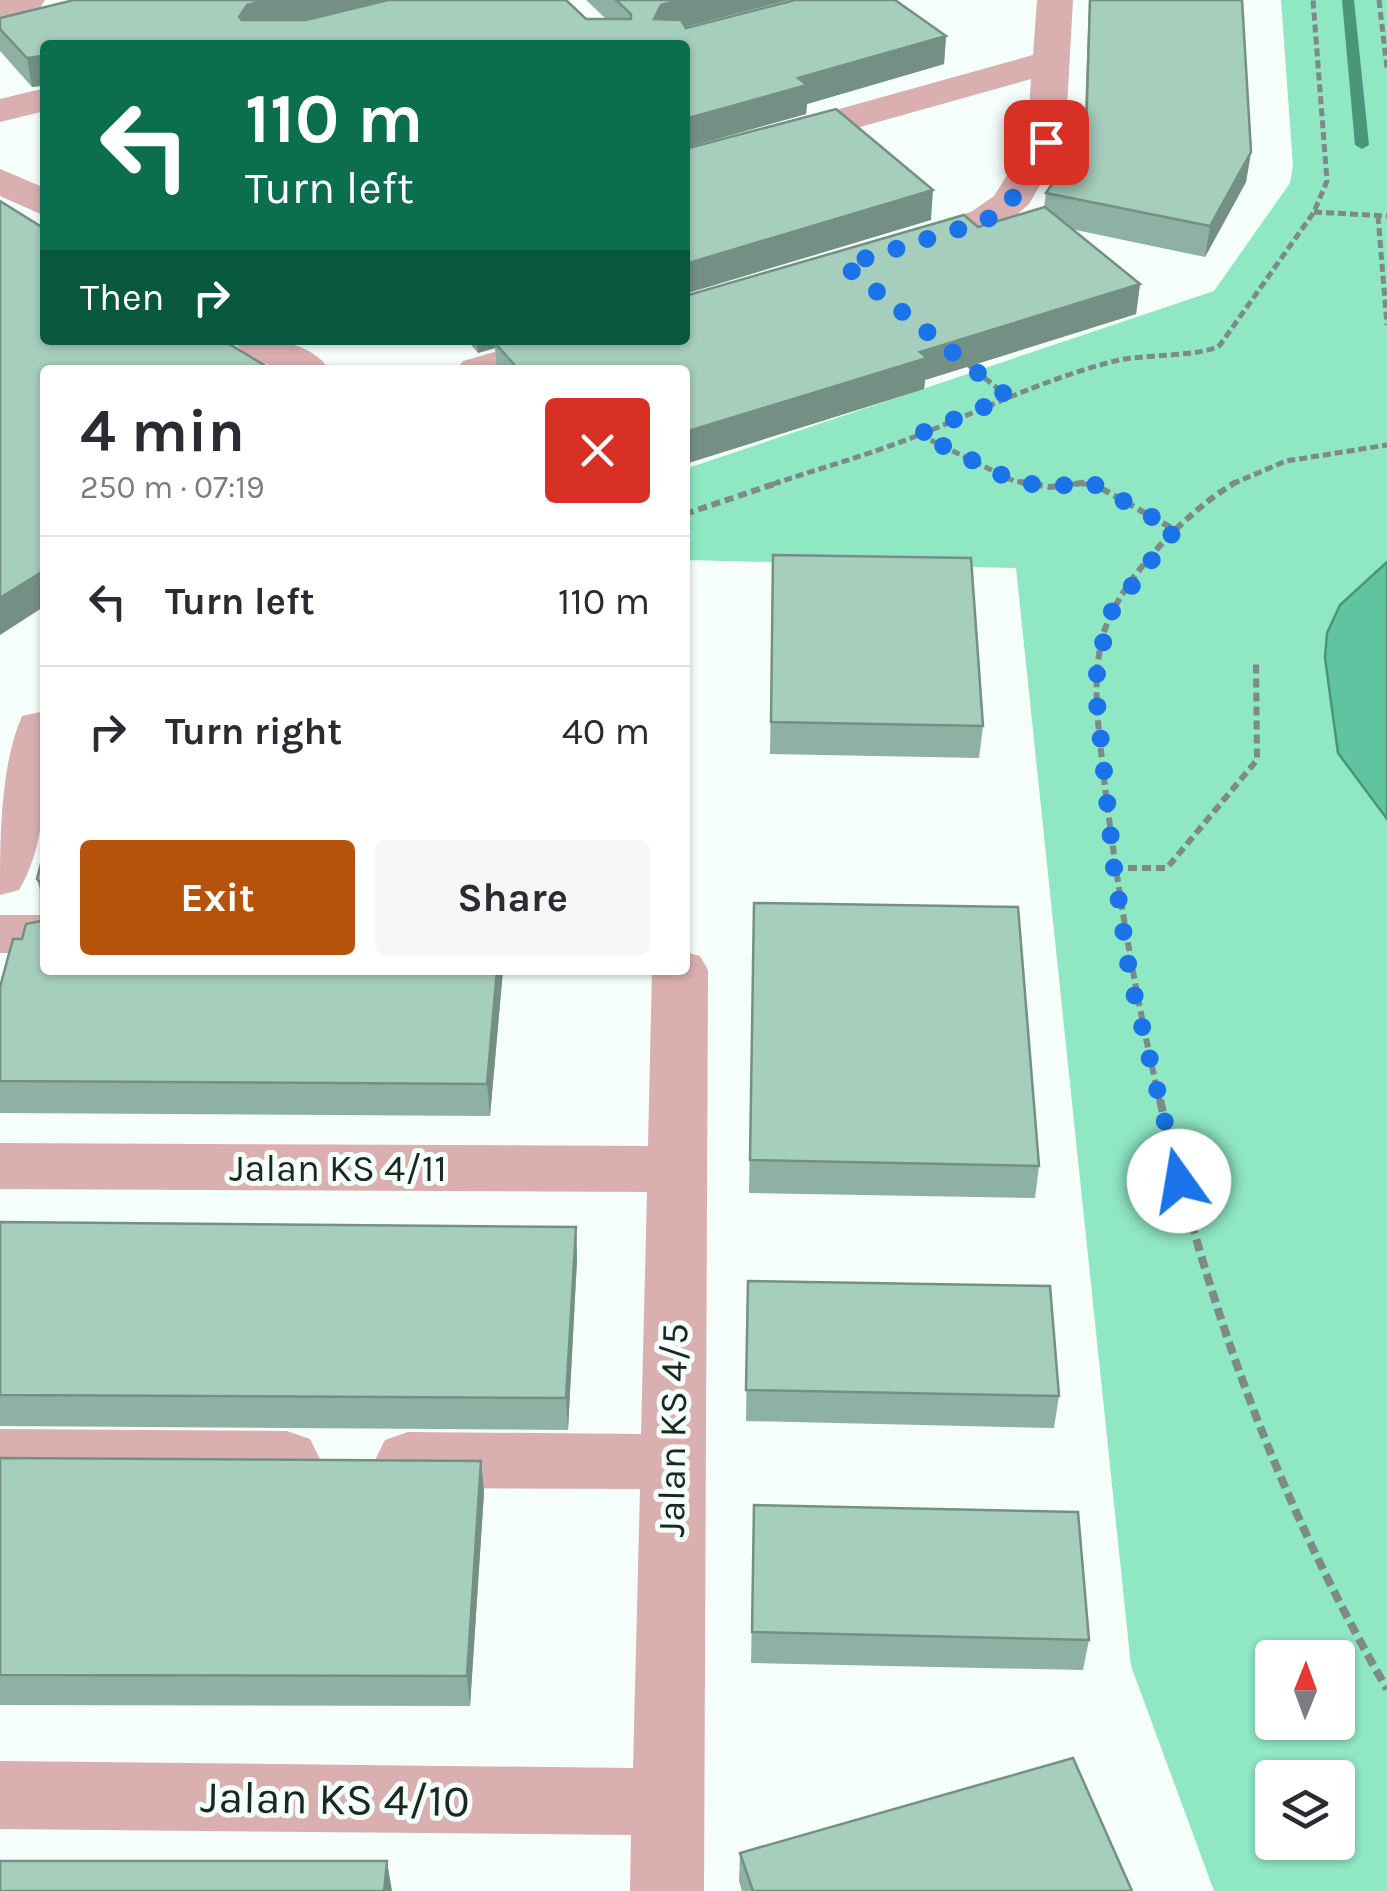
<!DOCTYPE html>
<html lang="en">
<head>
<meta charset="utf-8">
<style>
  body { margin:0; font-family:Karla,sans-serif; background:#f7f7f7; color:#2b2b33; height:100vh; display:flex; flex-direction:column; font-size:38px; white-space:nowrap }
  * { box-sizing:border-box; margin:0 }
  p { font-size:32px; color:#7c7c81 }
  .icon { flex:none; width:55px; height:55px; fill:none; stroke:currentColor; stroke-width:2; stroke-linecap:round; stroke-linejoin:round }
  .map { position:relative; flex:1; overflow:hidden }
  .side { position:absolute; left:40px; top:365px; width:650px; height:610px; display:flex; flex-direction:column; background:#fff; border-radius:10px; box-shadow:0 2px 8px #0004 }
  .side>* { flex:none }
  .banner { position:absolute; left:40px; top:40px; width:650px; height:305px; border-radius:10px; box-shadow:0 2px 8px #0004; background:#0b6e4f; color:#fff; overflow:hidden }
  .needle { width:65px; rotate:1deg }
  .controls { position:absolute; left:1255px; top:1640px; display:grid; gap:20px }
  .controls a { display:grid; place-items:center; width:100px; height:100px; border-radius:10px; background:#fff; box-shadow:0 2px 8px #0004; font-size:50px }
  .pin { position:absolute; display:grid; place-items:center; width:85px; height:85px; color:#fff; margin:-42px; border-radius:20px; box-shadow:0 5px 15px #0006 }
  .me { position:absolute; width:110px; margin:-55px; rotate:347deg; stroke-linejoin:round; filter:drop-shadow(0 0 8px #0008) }
  .turn { display:flex; align-items:center; gap:35px; height:210px; padding:0 40px; font-size:45px }
  .turn .icon { width:130px; height:130px; stroke-width:2.5 }
  .turn b { display:block; font-size:70px; line-height:85px }
  .then { display:flex; align-items:center; height:95px; padding:0 40px; background:#0003; gap:20px; font-size:38px }
  .round { display:grid; place-items:center; flex:none; width:105px; height:105px; border-radius:10px; background:#f7f7f7 }
  .head { display:flex; align-items:center; justify-content:space-between; height:170px; padding:0 40px }
  h1 { font-size:60px; font-weight:700; line-height:75px }
  .action { display:flex; gap:20px; margin-top:auto; padding:20px 40px }
  .action a { flex:1; height:115px; border-radius:10px; background:#b45309; color:#fff; font-size:40px; font-weight:700; line-height:115px; text-align:center }
  .action a+a { background:#f7f7f7; color:#2b2b33 }
  ul { padding:0; list-style:none }
  li { display:flex; align-items:center; gap:30px; height:130px; padding:0 40px; border-top:2px solid #e1e1e2 }
  li div { flex:1 }
  li b { display:block; font-size:38px }
  li em { font-style:normal }
  .map>svg:first-child { display:block }
  .green { fill:#8fe7c4; fill-rule:evenodd }
  .water { fill:#5fc49f; stroke:#4a967a; stroke-width:2.5 }
  .lines { fill:none; stroke-linecap:round; stroke-linejoin:round }
  .stream { fill:#4a967a; fill-rule:evenodd }
  .path-far2 { stroke:#7d8a85; stroke-width:5; stroke-dasharray:8 4; stroke-linecap:butt }
  .path-far1 { stroke:#7d8a85; stroke-width:6; stroke-dasharray:9 5; stroke-linecap:butt }
  .path { stroke:#7d8a85; stroke-width:8; stroke-dasharray:12 6; stroke-linecap:butt }
  .minor { fill:#d9afaf; fill-rule:evenodd }
  .wall { fill:#8fb1a3 }
  .shaded-wall { fill:#749084 }
  .building { fill:#a6cebd; stroke:#749084; stroke-width:2.5 }
  .route { stroke:#1a73e8; stroke-width:18; stroke-dasharray:0 32.4 }
  .labels { text-anchor:middle; dominant-baseline:central; stroke-width:10; stroke-linejoin:round; paint-order:stroke }
  .street-label { font-size:38px; fill:#192922; stroke:#f5fefa }
  .near-street-label { font-size:45px; fill:#192922; stroke:#f5fefa }
</style>
</head>
<body>
<div class="map">
<svg width="1387" height="1891" viewBox="0 0 1387 1891">
  <rect width="100%" height="100%" fill="#f5fefa"/>
  <!-- green -->
  <path class="green" d="M 1281,0 L 1387,0 L 1387,1891 L 1214,1891 L 1131,1666 L 1016,568 L 685,560 L 685,469 L 1214,291 L 1290,183 L 1293,166 ZM 1272,1658 L 1338,1658 L 1338,1722 L 1272,1722 ZM 1272,1778 L 1338,1778 L 1338,1842 L 1272,1842 Z"/>
  <!-- water -->
  <path class="water" d="M 1387,562 L 1387,819 L 1338,753 L 1325,658 L 1327,633 L 1340,605 Z"/>
  <g class="lines">
    <!-- stream -->
    <path class="stream" d="M 1342,0 L 1354,0 L 1369,145 L 1362,149 L 1355,145 Z"/>
    <!-- path-far2 -->
    <path class="path-far2" d="M 1379,0 L 1387,68
      M 1314,212 L 1387,216
      M 1378,216 L 1387,325
      M 966,363 L 1007,396
      M 920,435 L 1014,481 L 1035,484
      M 773,484 C 821,468 871,454 919,435 C 984,409 1047,378 1115,361 C 1140,354 1204,357 1220,345 L 1314,212 L 1327,181 L 1313,0
      M 1070,484 L 1094,484
      M 1232,484 L 1286,461 L 1387,445"/>
    <!-- path-far1 -->
    <path class="path-far1" d="M 1020,482 L 1050,487 L 1090,482 L 1175,530
      M 685,514 L 780,482
      M 1114,868 L 1167,868 L 1257,760 L 1256,663
      M 1160,1102 C 1136,998 1118,893 1105,787 C 1100,737 1090,684 1103,635 C 1119,580 1188,510 1236,482"/>
    <!-- path -->
    <path class="path" d="M 1160,1100 C 1209,1311 1278,1501 1387,1689"/>
    <!-- minor -->
    <path class="minor" d="M 0,0 L 45,0 L 40,8 L 0,17 Z
      M 1037,0 L 1073,0 L 1065,143 L 1029,204 L 999,230 L 906,258 L 892,255 L 886,246 L 892,237 L 971,212 L 994,196 L 1027,143 L 1031,79 L 685,176 L 685,152 L 1033,55 Z
      M 45,88 L 45,111 L 0,122 L 0,99 Z
      M 0,169 L 45,188 L 45,216 L 0,196 Z
      M 233,340 C 268,340 307,338 330,370 C 295,370 255,372 233,340 Z
      M 536,340 L 604,340 L 598,349 L 525,370 L 456,370 L 463,361 Z
      M 40,712 L 45,713 C 45,771 50,838 19,890 L 0,895 C 0,838 0,767 22,716 Z
      M 0,915 L 45,915 L 45,953 L 0,953 Z
      M 685,952 L 700,956 L 708,970 L 704,1891 L 630,1891 L 631,1835 L 0,1829 L 0,1761 L 633,1768 L 640,1489 L 408,1488 L 385,1480 L 375,1460 L 385,1440 L 408,1432 L 641,1434 L 647,1192 L 0,1189 L 0,1143 L 648,1146 L 652,970 L 685,970 Z
      M 0,1429 L 287,1431 L 310,1439 L 320,1459 L 310,1479 L 287,1487 L 0,1485 Z"/>
  </g>
  <!-- wall -->
  <path class="wall" d="M 586,0 L 789,0 L 685,27 L 946,36 L 944,64 L 807,104 L 806,114 L 685,148 L 45,45 L 45,86 L 32,87 L 0,51 L 0,18 L 606,19 Z
    M 1089,0 L 1242,0 L 1251,152 L 1246,182 L 1205,257 L 1071,229 L 1140,284 L 1136,314 L 925,380 L 924,389 L 685,464 L 685,370 L 497,370 L 495,348 L 478,353 L 467,340 L 523,340 L 513,343 L 524,343 L 978,227 L 1044,208 L 1046,193 L 1084,138 Z
    M 773,555 L 983,726 L 979,758 L 770,754 Z
    M 37,879 L 503,970 L 490,1116 L 0,1113 L 0,987 L 22,939 L 41,921 L 41,894 Z
    M 754,903 L 1039,1166 L 1035,1198 L 749,1193 Z
    M 0,1222 L 576,1227 L 577,1259 L 568,1430 L 0,1426 Z
    M 748,1281 L 1059,1396 L 1054,1428 L 746,1421 Z
    M 0,1458 L 481,1461 L 484,1492 L 470,1706 L 0,1705 Z
    M 754,1505 L 1089,1640 L 1083,1670 L 751,1663 Z
    M 740,1853 L 1132,1891 L 742,1891 L 739,1881 Z"/>
  <!-- shaded-wall -->
  <path class="shaded-wall" d="M 266,0 L 386,0 L 250,33 L 239,17 L 247,5 Z
    M 680,0 L 789,0 L 661,33 L 654,19 L 661,5 Z
    M 946,36 L 944,64 L 807,104 L 806,114 L 685,148 L 685,119 L 798,78 Z
    M 42,56 L 45,85 L 32,87 L 27,58 Z
    M 1251,152 L 1246,182 L 1205,257 L 1210,226 Z
    M 933,190 L 931,220 L 685,294 L 685,264 Z
    M 1140,284 L 1136,314 L 925,380 L 924,389 L 685,464 L 685,432 L 920,352 Z
    M 477,340 L 523,340 L 499,347 L 495,343 L 495,348 L 478,353 Z
    M 45,570 L 45,606 L 0,635 L 0,598 Z
    M 497,970 L 503,970 L 490,1116 L 487,1084 Z
    M 576,1227 L 577,1259 L 568,1430 L 566,1398 Z
    M 481,1461 L 484,1492 L 470,1706 L 467,1676 Z
    M 387,1861 L 392,1891 L 384,1891 Z"/>
  <!-- building -->
  <path class="building" d="M 74,0 L 266,0 L 247,5 L 239,17 L 242,20 L 306,20 L 388,0 L 566,0 L 586,19 L 631,19 L 631,14 L 616,0 L 680,0 L 661,5 L 654,19 L 681,20 L 686,28 L 795,0 L 895,0 L 946,36 L 798,78 L 807,85 L 685,119 L 685,45 L 45,45 L 45,79 L 43,77 L 42,56 L 27,58 L 0,29 L 0,18 Z
    M 1090,0 L 1242,0 L 1251,152 L 1210,226 L 1046,193 L 1086,134 Z
    M 836,109 L 933,190 L 685,264 L 685,149 Z
    M 0,201 L 45,229 L 45,340 L 223,340 L 272,370 L 45,370 L 45,570 L 0,598 Z
    M 1045,207 L 1140,284 L 920,352 L 927,358 L 685,432 L 685,370 L 519,370 L 495,343 L 524,343 L 534,340 L 685,340 L 685,296 L 964,215 L 978,227 Z
    M 773,555 L 971,558 L 983,726 L 771,722 Z
    M 45,849 L 45,970 L 497,970 L 487,1084 L 0,1081 L 0,987 L 13,939 L 22,939 L 26,924 L 41,921 L 41,883 L 37,879 Z
    M 754,903 L 1018,907 L 1039,1166 L 750,1160 Z
    M 0,1222 L 576,1227 L 566,1398 L 0,1395 Z
    M 748,1281 L 1050,1286 L 1059,1396 L 746,1390 Z
    M 0,1458 L 481,1461 L 467,1676 L 0,1675 Z
    M 754,1505 L 1078,1512 L 1089,1640 L 752,1632 Z
    M 1073,1758 L 1132,1891 L 753,1891 L 740,1853 Z
    M 0,1861 L 387,1861 L 384,1891 L 0,1891 Z"/>
  <g class="lines">
    <!-- route -->
    <path class="route" d="M 1046,142 L 1009,204 L 985,221 L 844,265 L 1008,397 L 919,434 L 1014,481 L 1050,487 L 1090,482 L 1175,530 L 1110,614 L 1097,668 L 1097,703 L 1114,868 L 1130,976 L 1179,1181"/>
  </g>
  <g class="labels">
    <!-- street labels -->
    <g class="street-label">
      <text x="338" y="1168">Jalan KS 4/11</text>
      <text transform="translate(673 1430) rotate(-89)">Jalan KS 4/5</text>
    </g>
    <!-- near-street labels -->
    <g class="near-street-label">
      <text transform="translate(335 1799) rotate(1)">Jalan KS 4/10</text>
    </g>
  </g>
</svg>
<div class="controls">
<a><svg class="needle" viewBox="-14 -14 28 28"><path d="M0-13l5 13h-10z" fill="#e53935"/><path d="M0 13l5-13h-10z" fill="#7c7c81"/></svg></a>
<a><svg class="icon" aria-label="layers" viewBox="0 0 24 24"><path d="M12 4l9 5-9 5-9-5zM3 14l9 5 9-5"/></svg></a>
</div>
<div class="pin" style="left:1046px;top:142px;background:#d93025"><svg class="icon" aria-label="arrive" viewBox="0 0 24 24"><path d="M6 21V4h12l-3 4 3 4H6"/></svg></div>
<svg class="me" style="left:1179px;top:1181px" viewBox="-20 -20 40 40"><circle r="19" fill="#fff"/><path d="M0-13L10 11 0 6-10 11z" fill="#1a73e8"/></svg>
<div class="banner">
<div class="turn"><svg class="icon" aria-label="left" viewBox="0 0 24 24"><path d="M17 20v-9H6M10 6l-5 5 5 5"/></svg><div><b>110 m</b>Turn left</div></div>
<div class="then">Then<svg class="icon" aria-label="right" viewBox="0 0 24 24"><path d="M7 20v-9h11M14 6l5 5-5 5"/></svg></div>
</div>
<section class="side">
<div class="head"><div><h1>4 min</h1><p>250 m · 07:19</p></div><a class="round" style="background:#d93025;color:#fff"><svg class="icon" aria-label="close" viewBox="0 0 24 24"><path d="M6 6l12 12M18 6L6 18"/></svg></a></div>
<ul>
<li><svg class="icon" aria-label="left" viewBox="0 0 24 24"><path d="M17 20v-9H6M10 6l-5 5 5 5"/></svg><div><b>Turn left</b></div><em>110 m</em></li>
<li><svg class="icon" aria-label="right" viewBox="0 0 24 24"><path d="M7 20v-9h11M14 6l5 5-5 5"/></svg><div><b>Turn right</b></div><em>40 m</em></li>
</ul>
<div class="action"><a>Exit</a><a>Share</a></div>
</section>
</div>
</body>
</html>
